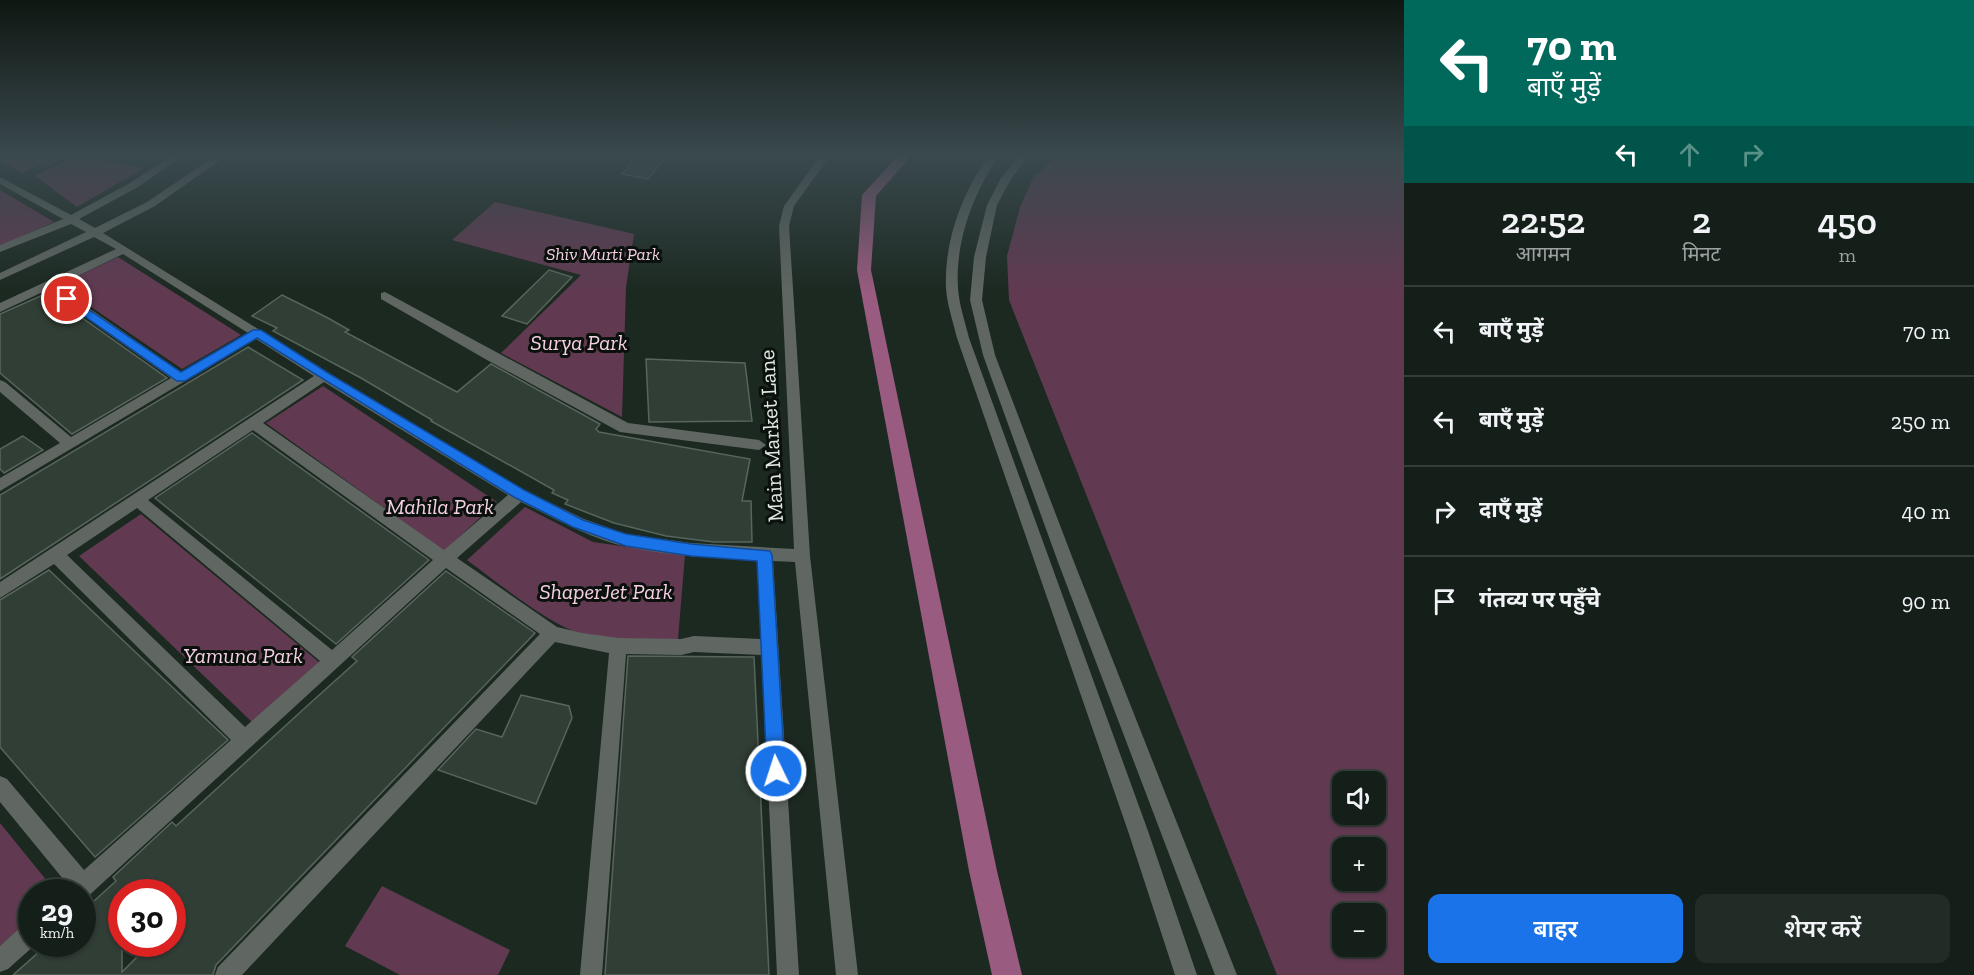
<!DOCTYPE html>
<html lang="hi">
<head>
<meta charset="utf-8">
<style>
  body { margin:0; font-family:"Zilla Slab","Noto Sans Devanagari",serif; background:#222c26; color:#f1f3f6; height:100vh; display:flex; flex-direction:column; font-size:22px; white-space:nowrap }
  * { box-sizing:border-box; margin:0 }
  p { font-size:20px; color:#9da2a2 }
  .icon { flex:none; width:33px; height:33px; fill:none; stroke:currentColor; stroke-width:2; stroke-linecap:round; stroke-linejoin:round }
  .map { position:relative; flex:1; overflow:hidden }
  .details { display:flex; flex-direction:column; background:#151f19; width:570px }
  .details>* { flex:none }
  .hud { background:#00695c; color:#fff; overflow:hidden }
  .buttons { position:absolute; left:1332px; top:771px; display:grid; gap:12px }
  .buttons a { display:grid; place-items:center; width:54px; height:54px; border-radius:12px; background:#151f19; box-shadow:0 2px 4px #0004,0 0 0 2px #343d38; font-size:30px }
  .speed { position:absolute; left:18px; top:879px; display:flex; gap:12px; font-size:30px; font-weight:700; text-align:center }
  .speed>* { display:grid; place-content:center; width:78px; height:78px; border-radius:50%; background:#151f19; box-shadow:0 2px 4px #0004,0 0 0 2px #343d38; line-height:1 }
  .speed small { font-size:15px; font-weight:400 }
  .speed .limit { border:9px solid #d22; background:#fff; color:#111 }
  .pin { position:absolute; display:grid; place-items:center; width:51px; height:51px; color:#fff; margin:-26px; border:3px solid #fff; border-radius:50%; box-shadow:0 2px 6px #0007 }
  .me { position:absolute; width:66px; margin:-33px; rotate:356deg; stroke-linejoin:round; filter:drop-shadow(0 0 4px #0008) }
  .turn { display:flex; align-items:center; gap:21px; height:126px; padding:0 24px; font-size:27px }
  .turn .icon { width:78px; height:78px; stroke-width:2.5 }
  .turn b { display:block; font-size:42px; line-height:51px }
  .lanes { display:flex; align-items:center; height:57px; padding:0 24px; background:#0003; justify-content:center; gap:30px; direction:ltr }
  .lanes .off { opacity:.35 }
  .eta { display:flex; justify-content:space-evenly; align-items:center; height:102px; text-align:center }
  .eta b { font-size:36px; font-weight:600; line-height:42px }
  .action { display:flex; gap:12px; margin-top:auto; padding:12px 24px }
  .action a { flex:1; height:69px; border-radius:12px; background:#1a73e8; color:#fff; font-size:24px; font-weight:600; line-height:69px; text-align:center }
  .action a+a { background:#222c26; color:#f1f3f6 }
  ul { padding:0; list-style:none }
  li { display:flex; align-items:center; gap:18px; height:90px; padding:0 24px; border-top:2px solid #343d38 }
  li div { flex:1 }
  li b { display:block; font-size:22px }
  li em { font-style:normal }
  main { display:flex; flex:1; min-height:0 }
  .map>svg:first-child { display:block }
  .green { fill:#613a51; fill-rule:evenodd }
  .lines { fill:none; stroke-linecap:round; stroke-linejoin:round }
  .canal { fill:#995b7f; fill-rule:evenodd }
  .building { fill:#313e35; stroke:#57655c; stroke-width:1.5; fill-rule:evenodd }
  .minor { fill:#606762; fill-rule:evenodd }
  .route { fill:#1a73e8; stroke:#114b97; stroke-width:1.5 }
  .labels { text-anchor:middle; dominant-baseline:central; stroke-width:6; stroke-linejoin:round; paint-order:stroke }
  .far-park-label { font-size:18px; font-style:italic; fill:#f5d0e4; stroke:#0a100c }
  .park-label { font-size:22px; font-style:italic; fill:#f5d0e4; stroke:#0a100c }
  .street-label { font-size:22px; fill:#e1e9e3; stroke:#0a100c }
</style>
</head>
<body>
<main>
<div class="map">
<svg width="1404" height="975" viewBox="0 0 1404 975">
  <rect width="100%" height="100%" fill="#1c2921"/>
  <!-- green -->
  <path class="green" d="M 0,156 L 68,156 L 45,168 L 38,166 L 22,173 L 0,161 Z
    M 76,156 L 83,156 L 144,168 L 77,207 L 35,176 Z
    M 1057,156 L 1404,156 L 1404,975 L 1277,975 L 1009,300 L 1007,256 L 1020,207 L 1033,178 ZM 1342,782 L 1376,782 L 1376,814 L 1342,814 ZM 1342,848 L 1376,848 L 1376,880 L 1342,880 ZM 1342,914 L 1376,914 L 1376,946 L 1342,946 Z
    M 0,190 L 54,222 L 0,246 Z
    M 495,202 L 634,234 L 626,287 L 622,417 L 501,353 L 581,275 L 452,240 Z
    M 118,257 L 241,335 L 182,369 L 59,285 Z
    M 323,386 L 497,502 L 444,551 L 266,423 Z
    M 525,507 L 593,542 L 685,555 L 678,639 C 647,640 613,643 582,634 C 548,624 497,582 467,560 Z
    M 141,514 L 320,663 L 252,722 L 79,556 Z
    M 0,823 L 56,892 L 32,892 L 31,918 L 0,946 Z
    M 382,886 L 510,950 L 498,975 L 400,975 L 345,946 Z"/>
  <g class="lines">
    <!-- canal -->
    <path class="canal" d="M 898,156 L 911,156 L 876,196 L 871,270 L 997,871 L 1022,975 L 992,975 L 969,871 L 857,270 L 862,195 Z"/>
  </g>
  <!-- building -->
  <path class="building" d="M 637,156 L 667,156 L 648,179 L 622,174 Z
    M 549,270 L 572,277 L 527,324 L 502,316 Z
    M 47,293 L 167,378 L 72,434 L 0,373 L 0,314 Z
    M 282,295 L 328,318 L 349,330 L 345,332 L 457,392 L 491,364 L 600,424 L 596,429 L 599,432 L 750,459 L 742,501 L 751,501 L 752,542 L 714,542 L 666,536 L 614,523 L 565,504 L 568,500 L 552,493 L 554,490 L 431,421 L 432,420 L 361,378 L 273,331 L 277,328 L 252,316 Z
    M 248,347 L 303,380 L 0,579 L 0,495 Z
    M 646,359 L 745,363 L 752,421 L 649,422 Z
    M 252,433 L 429,560 L 336,644 L 155,498 Z
    M 23,436 L 43,450 L 4,473 L 0,469 L 0,449 Z
    M 49,570 L 228,740 L 95,857 L 0,747 L 0,600 Z
    M 446,571 L 535,633 L 216,965 L 213,975 L 13,975 L 48,944 L 82,944 L 82,912 L 116,881 L 113,877 L 172,822 L 176,826 L 307,706 L 357,661 L 352,657 ZM 122,892 L 172,892 L 172,944 L 150,944 L 122,972 Z
    M 628,656 L 754,657 L 769,975 L 605,975 Z
    M 521,695 L 569,706 L 572,718 L 536,804 L 438,770 L 476,729 L 502,737 Z"/>
  <g class="lines">
    <!-- minor -->
    <path class="minor" d="M 171,156 L 183,156 L 138,187 L 79,219 L 95,228 L 147,202 L 215,156 L 226,156 L 155,206 L 103,233 L 329,373 L 524,490 L 584,519 L 626,534 L 691,543 L 794,549 L 779,226 L 784,206 L 820,156 L 830,156 L 794,206 L 789,226 L 810,556 L 858,975 L 836,975 L 795,562 L 773,561 L 799,975 L 777,975 L 762,655 L 694,652 L 681,655 L 626,654 L 602,975 L 580,975 L 609,653 L 555,642 L 242,975 L 215,975 L 218,967 L 540,634 L 446,568 L 84,900 L 82,892 L 65,892 L 68,885 L 0,802 L 0,776 L 7,779 L 84,870 L 231,740 L 54,564 L 0,598 L 0,582 L 314,376 L 256,339 L 0,491 L 0,478 L 60,443 L 0,392 L 0,380 L 5,382 L 71,437 L 171,378 L 47,290 L 0,312 L 0,303 L 116,249 L 94,237 L 0,280 L 0,273 L 86,232 L 71,224 L 0,252 L 0,245 L 63,219 L 0,184 L 0,177 L 71,215 L 130,183 ZM 123,254 L 248,333 L 181,372 L 57,286 ZM 324,382 L 508,495 L 444,550 L 263,423 ZM 253,430 L 433,560 L 332,650 L 148,500 ZM 521,502 C 555,518 590,539 628,547 C 670,556 714,558 757,560 L 761,639 L 694,636 L 681,639 L 618,638 L 582,633 L 557,627 L 457,558 ZM 137,508 L 320,661 L 245,727 L 67,555 Z
      M 989,156 L 999,156 C 973,193 955,242 958,288 C 959,305 965,321 969,338 L 1148,831 L 1197,975 L 1175,975 L 1128,831 L 957,338 C 953,321 947,305 946,288 C 944,242 962,192 989,156 Z
      M 1019,156 L 1029,156 L 1011,179 L 997,205 L 986,257 L 982,300 L 995,355 L 1074,562 L 1237,975 L 1215,975 L 1058,562 L 983,355 L 970,300 L 974,257 L 987,205 L 1001,178 Z
      M 385,292 L 628,423 L 759,440 L 766,445 L 759,450 L 620,432 L 487,360 L 381,299 L 381,293 Z
      M 32,921 L 32,944 L 36,944 L 8,969 L 0,972 L 0,946 L 24,924 Z"/>
  </g>
  <!-- sky -->
  <linearGradient id="sky" x2="0" y2="1"><stop stop-color="#0f1712"/><stop offset="0.53" stop-color="#3a494e"/><stop offset="1" stop-color="#3a494e" stop-opacity="0"/></linearGradient>
  <rect width="1404" height="292" fill="url(#sky)"/>
  <!-- route -->
  <path class="route" d="M 67,295 L 181,372 L 253,330 L 261,330 L 328,373 L 524,490 L 583,520 L 626,534 L 691,544 L 770,551 L 772,555 L 785,771 L 782,777 L 776,780 L 770,777 L 767,771 L 757,561 L 691,556 L 626,546 L 573,527 L 514,497 L 257,338 L 185,381 L 177,381 L 63,301 L 63,296 Z"/>
  <g class="labels">
    <!-- far-park labels -->
    <g class="far-park-label">
      <text x="603" y="254">Shiv Murti Park</text>
    </g>
    <!-- park labels -->
    <g class="park-label">
      <text x="579" y="342">Surya Park</text>
      <text x="440" y="506">Mahila Park</text>
      <text x="606" y="591">ShaperJet Park</text>
      <text x="243" y="655">Yamuna Park</text>
    </g>
    <!-- street labels -->
    <g class="street-label">
      <text transform="translate(771 436) rotate(-93)">Main Market Lane</text>
    </g>
  </g>
</svg>
<div class="buttons">
<a><svg class="icon" aria-label="sound" viewBox="0 0 24 24"><path d="M4 9h4l5-4v14l-5-4H4zM17 9q2 3 0 6"/></svg></a>
<a>+</a>
<a>−</a>
</div>
<div class="speed"><div>29<small>km/h</small></div><div class="limit">30</div></div>
<div class="pin" style="left:67px;top:299px;background:#d93025"><svg class="icon" aria-label="arrive" viewBox="0 0 24 24"><path d="M6 21V4h12l-3 4 3 4H6"/></svg></div>
<svg class="me" style="left:776px;top:771px" viewBox="-20 -20 40 40"><circle r="17" fill="#1a73e8" stroke="#fff" stroke-width="3"/><path d="M0-11L8 9 0 5-8 9z" fill="#fff"/></svg>
</div>
<section class="details">
<div class="hud">
<div class="turn"><svg class="icon" aria-label="left" viewBox="0 0 24 24"><path d="M17 20v-9H6M10 6l-5 5 5 5"/></svg><div><b>70 m</b>बाएँ मुड़ें</div></div>
<div class="lanes"><svg class="icon" aria-label="left" viewBox="0 0 24 24"><path d="M17 20v-9H6M10 6l-5 5 5 5"/></svg><svg class="icon off" aria-label="ahead" viewBox="0 0 24 24"><path d="M12 20V5M6 11l6-6 6 6"/></svg><svg class="icon off" aria-label="right" viewBox="0 0 24 24"><path d="M7 20v-9h11M14 6l5 5-5 5"/></svg></div>
</div>
<div class="eta">
<div><b>22:52</b><p>आगमन</p></div>
<div><b>2</b><p>मिनट</p></div>
<div><b>450</b><p>m</p></div>
</div>
<ul>
<li><svg class="icon" aria-label="left" viewBox="0 0 24 24"><path d="M17 20v-9H6M10 6l-5 5 5 5"/></svg><div><b>बाएँ मुड़ें</b></div><em>70 m</em></li>
<li><svg class="icon" aria-label="left" viewBox="0 0 24 24"><path d="M17 20v-9H6M10 6l-5 5 5 5"/></svg><div><b>बाएँ मुड़ें</b></div><em>250 m</em></li>
<li><svg class="icon" aria-label="right" viewBox="0 0 24 24"><path d="M7 20v-9h11M14 6l5 5-5 5"/></svg><div><b>दाएँ मुड़ें</b></div><em>40 m</em></li>
<li><svg class="icon" aria-label="arrive" viewBox="0 0 24 24"><path d="M6 21V4h12l-3 4 3 4H6"/></svg><div><b>गंतव्य पर पहुँचे</b></div><em>90 m</em></li>
</ul>
<div class="action"><a>बाहर</a><a>शेयर करें</a></div>
</section>
</main>
</body>
</html>
